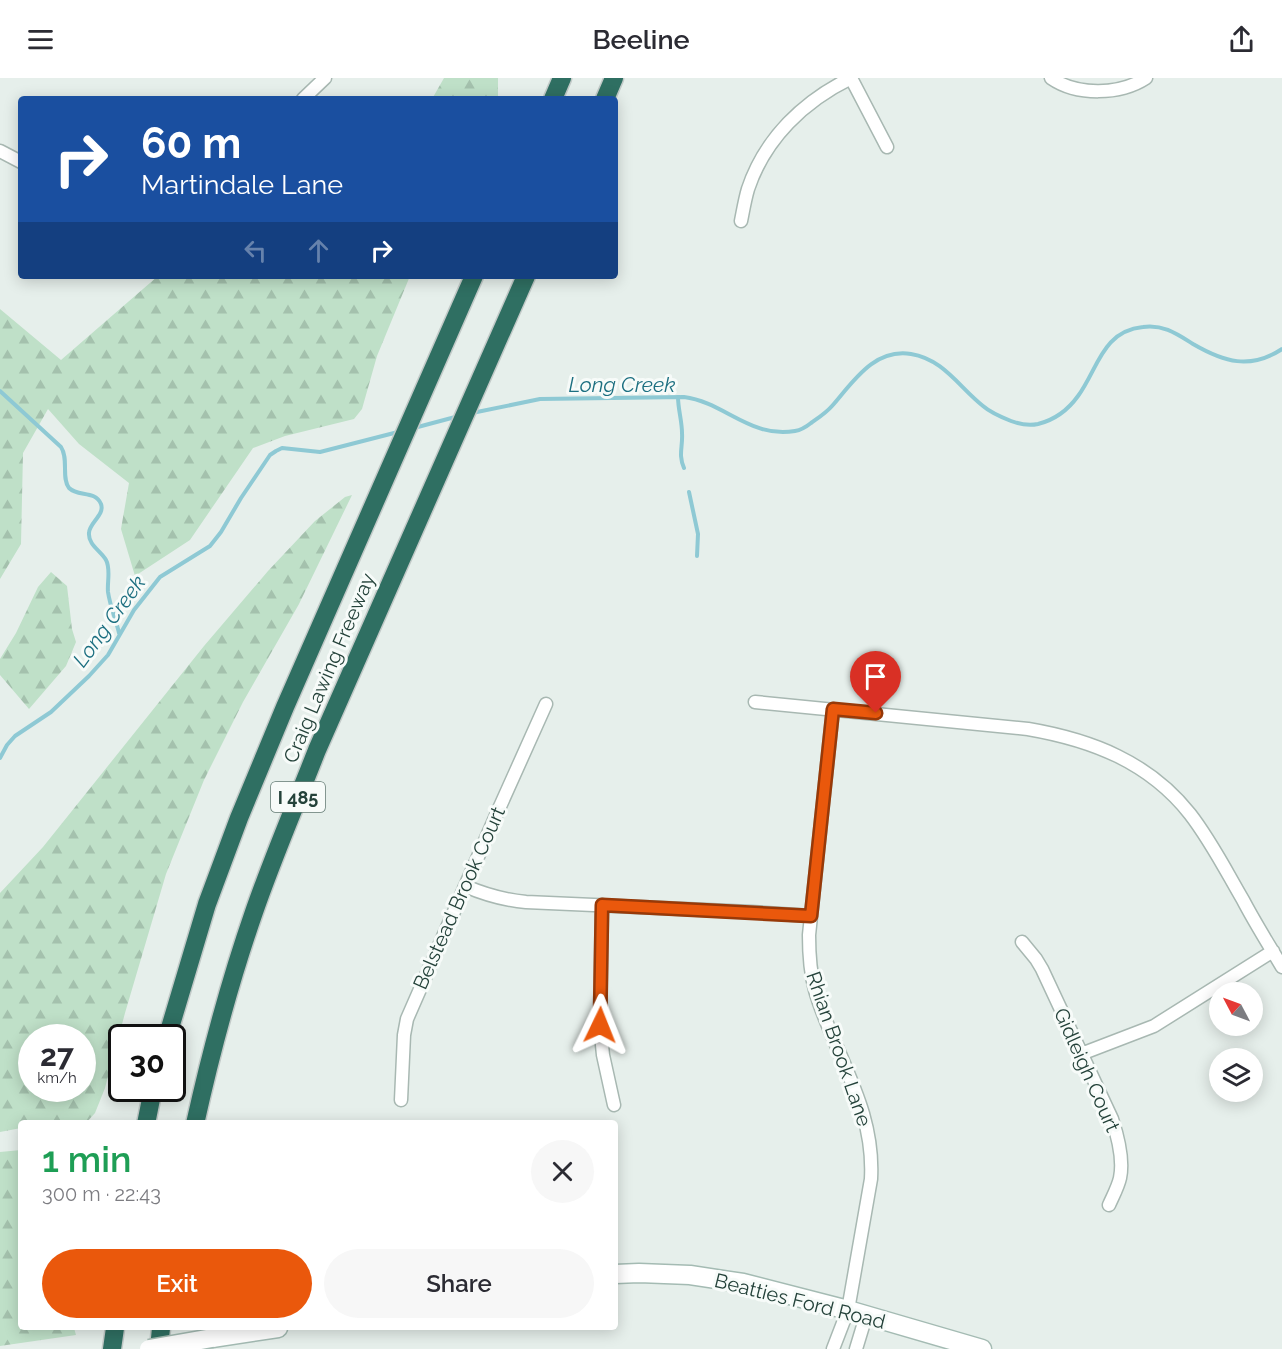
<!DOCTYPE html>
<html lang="en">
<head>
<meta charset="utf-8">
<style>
  body { margin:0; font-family:Raleway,sans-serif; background:#f7f7f7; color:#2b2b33; height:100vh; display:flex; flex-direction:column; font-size:22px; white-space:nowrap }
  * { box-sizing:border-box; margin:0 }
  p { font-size:20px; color:#7c7c81 }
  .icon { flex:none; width:33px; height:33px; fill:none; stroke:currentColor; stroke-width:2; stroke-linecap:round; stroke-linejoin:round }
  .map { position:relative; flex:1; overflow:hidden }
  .drawer { position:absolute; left:18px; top:1042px; width:600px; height:210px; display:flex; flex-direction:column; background:#fff; border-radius:6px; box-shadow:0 3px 15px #0003 }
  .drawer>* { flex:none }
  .hud { position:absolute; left:18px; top:18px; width:600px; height:183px; border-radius:6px; box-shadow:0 3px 15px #0003; background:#1a4fa0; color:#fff; overflow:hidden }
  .needle { width:39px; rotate:311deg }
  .buttons { position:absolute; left:1209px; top:904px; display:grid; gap:12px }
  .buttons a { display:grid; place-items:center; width:54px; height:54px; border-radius:50%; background:#fff; box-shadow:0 3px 15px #0003; font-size:30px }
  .speed { position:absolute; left:18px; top:946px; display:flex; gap:12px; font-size:30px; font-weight:700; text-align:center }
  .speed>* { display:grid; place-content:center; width:78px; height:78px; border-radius:50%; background:#fff; box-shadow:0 3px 15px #0003; line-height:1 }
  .speed small { font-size:15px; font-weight:400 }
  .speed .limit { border:3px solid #111; border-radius:9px; background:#fff; color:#111 }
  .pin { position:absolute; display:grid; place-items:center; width:51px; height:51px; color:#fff; margin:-62px -26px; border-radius:50% 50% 50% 0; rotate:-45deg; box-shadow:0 0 6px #0007 }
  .pin .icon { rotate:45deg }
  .me { position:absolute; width:66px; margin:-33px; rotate:2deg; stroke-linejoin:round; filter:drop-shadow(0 0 4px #0008) }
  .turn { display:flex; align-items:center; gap:21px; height:126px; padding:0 24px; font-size:27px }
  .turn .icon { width:78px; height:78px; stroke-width:2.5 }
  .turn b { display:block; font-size:42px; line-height:51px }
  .lanes { display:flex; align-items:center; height:57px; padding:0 24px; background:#0003; justify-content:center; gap:30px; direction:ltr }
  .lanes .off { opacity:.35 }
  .round { display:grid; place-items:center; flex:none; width:63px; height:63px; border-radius:32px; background:#f7f7f7 }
  .overview { display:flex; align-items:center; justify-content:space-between; height:102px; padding:0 24px }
  h1 { font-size:36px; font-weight:600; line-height:45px; color:#1e9e55 }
  .action { display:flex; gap:12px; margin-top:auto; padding:12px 24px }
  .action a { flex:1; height:69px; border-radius:36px; background:#ea580c; color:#fff; font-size:24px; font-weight:600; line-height:69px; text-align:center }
  .action a+a { background:#f7f7f7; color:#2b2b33 }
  header { display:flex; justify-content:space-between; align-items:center; height:78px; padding:0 24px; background:#fff; font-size:27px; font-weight:600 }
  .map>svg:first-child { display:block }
  .forest { fill:url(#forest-firs); fill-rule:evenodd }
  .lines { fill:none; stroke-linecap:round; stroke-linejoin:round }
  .stream { stroke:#8ec9d4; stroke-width:4 }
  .street-casing { stroke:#a8b8b2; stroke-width:15 }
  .secondary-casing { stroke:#a4bbb3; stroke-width:21 }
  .highway-casing { stroke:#c2cac8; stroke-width:21 }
  .street { stroke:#fff; stroke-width:12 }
  .secondary { stroke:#fff; stroke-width:18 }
  .highway { stroke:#2f6f62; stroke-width:18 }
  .secondary-bridge-casing { stroke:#a4bbb3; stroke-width:21; stroke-linecap:butt }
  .secondary-bridge { stroke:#fff; stroke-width:18 }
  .route-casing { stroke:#983908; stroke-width:15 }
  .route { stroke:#ea580c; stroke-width:10 }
  .labels { text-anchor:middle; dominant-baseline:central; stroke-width:6; stroke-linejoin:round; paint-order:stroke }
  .shield { fill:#f7fbf9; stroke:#637a73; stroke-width:1.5 }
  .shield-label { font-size:18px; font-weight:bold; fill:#24423a }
  .street-label { font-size:20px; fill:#24423a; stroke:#f7fbf9 }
  .water-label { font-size:21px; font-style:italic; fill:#1c6f80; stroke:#f7fbf9 }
</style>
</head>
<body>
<header><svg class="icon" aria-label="menu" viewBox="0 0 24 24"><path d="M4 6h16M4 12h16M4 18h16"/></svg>Beeline<svg class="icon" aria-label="share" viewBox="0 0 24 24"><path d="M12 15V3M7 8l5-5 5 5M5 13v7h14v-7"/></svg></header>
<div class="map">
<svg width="1282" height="1271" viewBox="0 0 1282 1271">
  <defs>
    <pattern id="forest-firs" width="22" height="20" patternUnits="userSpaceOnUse" patternTransform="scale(1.5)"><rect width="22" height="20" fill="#bfe0c8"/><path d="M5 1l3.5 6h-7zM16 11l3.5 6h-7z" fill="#a4c1ad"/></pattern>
  </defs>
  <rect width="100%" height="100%" fill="#e6efeb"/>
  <!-- forest -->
  <path class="forest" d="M 444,0 L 498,0 L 498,21 L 432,21 Z
    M 158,198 L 410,198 L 377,278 L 362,331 L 354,341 L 285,358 L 253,370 L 190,462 L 135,498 L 121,451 L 129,405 L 79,366 L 48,331 L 23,375 L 21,466 L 0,501 L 0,231 L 61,282 Z
    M 352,417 L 299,526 L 243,624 L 204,702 L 166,796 L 125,935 L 105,1010 L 95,1035 L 86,1045 L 21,1046 L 21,1050 L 0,1054 L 0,815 L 43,769 L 204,568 L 268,493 L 315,443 L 345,419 ZM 32,960 L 82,960 L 82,1011 L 32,1011 Z
    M 51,494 L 67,508 L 72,551 L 76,564 L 66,588 L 29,631 L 0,597 L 0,581 L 16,555 L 38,509 Z
    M 21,1072 L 21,1250 L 74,1250 L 76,1257 L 0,1268 L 0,1074 Z"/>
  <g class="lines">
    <!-- stream -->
    <path class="stream" d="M 0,313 L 61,369 C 69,381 61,400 69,410 C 78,419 95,412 101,426 C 105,437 89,445 89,455 C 88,467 101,473 106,482 C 111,491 107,504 108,514 C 110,528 116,542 119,555
      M 678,319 C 678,331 682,343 682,355 C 683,369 678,376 684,390
      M 472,335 L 540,321 L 684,319 C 724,324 751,361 795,353 C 801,352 806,349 811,345 C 818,340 826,335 832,328 C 853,304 874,270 911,276 C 943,281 959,309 983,328 C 991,335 1001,339 1011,343 C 1019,346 1029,348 1038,346 C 1054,342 1068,332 1078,318 C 1098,291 1102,253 1143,249 C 1163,246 1177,256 1193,266 C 1224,284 1250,292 1282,271
      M 414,350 L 459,338
      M 689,414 L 698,456 L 697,478
      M 0,680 L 7,667 L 15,658 L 51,634 L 89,598 L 108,577 L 134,532 L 160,499 L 210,468 L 221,454 L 241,420 L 270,377 L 276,373 L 282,370 L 320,374 L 398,354"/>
    <defs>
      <path id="street" d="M 851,0 L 887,69
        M 1051,0 C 1077,18 1120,17 1146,0
        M 303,21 L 325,0
        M 0,73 L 21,84
        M 741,143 C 743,133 745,121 748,111 C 765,60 804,23 851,0
        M 755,624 L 1028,651 C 1092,662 1149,684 1190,736 C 1211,763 1226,793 1243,822 C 1255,845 1269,867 1282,889
        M 833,631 L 809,857 C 809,876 810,894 815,912 C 819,927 825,941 831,955 C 852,1005 874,1046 871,1101 L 848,1232 L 833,1271
        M 465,808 C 486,817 503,822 526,824 L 751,834 L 811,838
        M 602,827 L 600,947 L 603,977 L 614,1027
        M 1022,864 L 1036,881 L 1042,891 L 1112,1041 C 1118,1059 1124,1081 1120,1100 C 1118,1109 1113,1118 1109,1127
        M 1081,976 L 1154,948 L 1273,873
        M 401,1022 L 404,957 L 407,941 L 498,733 L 546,626
        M 856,1271 L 866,1238"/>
      <path id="secondary" d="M 615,1196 L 639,1195 L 690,1197 L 743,1205 L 848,1232 L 982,1271
        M 212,1260 L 278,1250"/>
      <path id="highway" d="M 553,21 L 562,0
        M 605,21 L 614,0
        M 167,960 L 207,826 L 239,740 L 285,629 L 474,198
        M 146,1046 L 153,1011
        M 195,1046 C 211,974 230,903 254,834 C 273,779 296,726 317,672 L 526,198
        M 112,1271 L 115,1250
        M 159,1271 L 161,1250"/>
    </defs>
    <!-- street casing -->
    <use href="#street" class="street-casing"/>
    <!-- secondary casing -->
    <use href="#secondary" class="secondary-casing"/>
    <!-- highway casing -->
    <use href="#highway" class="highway-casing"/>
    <!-- street -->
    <use href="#street" class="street"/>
    <!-- secondary -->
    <use href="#secondary" class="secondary"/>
    <!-- highway -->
    <use href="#highway" class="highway"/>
    <defs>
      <path id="secondary-bridge" d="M 149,1271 L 212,1260"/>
    </defs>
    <!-- secondary-bridge casing -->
    <use href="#secondary-bridge" class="secondary-bridge-casing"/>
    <!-- secondary-bridge -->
    <use href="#secondary-bridge" class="secondary-bridge"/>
  </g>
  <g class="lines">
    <defs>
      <path id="route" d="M 600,947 L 602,827 L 811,838 L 833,631 L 876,635"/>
    </defs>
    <!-- route casing -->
    <use href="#route" class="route-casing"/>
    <!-- route -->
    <use href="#route" class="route"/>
  </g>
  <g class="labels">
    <!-- shield labels -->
    <rect class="shield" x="271" y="704" width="54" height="30" rx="4.5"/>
    <g class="shield-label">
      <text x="298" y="719">I 485</text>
    </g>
    <!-- street labels -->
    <g class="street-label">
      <text transform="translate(329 590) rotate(-67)">Craig Lawing Freeway</text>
      <text transform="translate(459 820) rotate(-66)">Belstead Brook Court</text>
      <text transform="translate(839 971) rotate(71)">Rhian Brook Lane</text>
      <text transform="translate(1087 992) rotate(66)">Gidleigh Court</text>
      <text transform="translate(800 1223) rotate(14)">Beatties Ford Road</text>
    </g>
    <!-- water labels -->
    <g class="water-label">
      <text x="622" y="306">Long Creek</text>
      <text transform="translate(109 543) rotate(-54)">Long Creek</text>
    </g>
  </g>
</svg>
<div class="buttons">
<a><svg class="needle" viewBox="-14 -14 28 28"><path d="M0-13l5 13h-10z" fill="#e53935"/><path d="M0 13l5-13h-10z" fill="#7c7c81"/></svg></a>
<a><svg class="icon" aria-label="layers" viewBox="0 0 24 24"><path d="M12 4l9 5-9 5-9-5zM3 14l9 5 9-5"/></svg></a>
</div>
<div class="speed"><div>27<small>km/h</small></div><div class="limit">30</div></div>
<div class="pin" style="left:876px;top:635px;background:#d93025"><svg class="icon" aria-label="arrive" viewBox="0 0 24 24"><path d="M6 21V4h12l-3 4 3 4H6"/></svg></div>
<svg class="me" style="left:600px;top:947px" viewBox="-20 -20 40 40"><path d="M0-17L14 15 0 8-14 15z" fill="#ea580c" stroke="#fff" stroke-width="4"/></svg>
<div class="hud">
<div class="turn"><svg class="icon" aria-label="right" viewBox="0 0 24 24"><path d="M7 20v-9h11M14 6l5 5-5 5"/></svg><div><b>60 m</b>Martindale Lane</div></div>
<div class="lanes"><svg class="icon off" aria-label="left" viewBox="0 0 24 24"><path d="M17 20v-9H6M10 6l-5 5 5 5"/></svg><svg class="icon off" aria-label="ahead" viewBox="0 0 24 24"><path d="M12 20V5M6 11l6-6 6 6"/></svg><svg class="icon" aria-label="right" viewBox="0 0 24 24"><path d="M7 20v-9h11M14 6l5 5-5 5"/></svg></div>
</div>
<section class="drawer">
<div class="overview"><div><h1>1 min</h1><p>300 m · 22:43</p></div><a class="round"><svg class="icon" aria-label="close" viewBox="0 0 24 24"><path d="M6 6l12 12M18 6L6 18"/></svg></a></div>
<div class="action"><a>Exit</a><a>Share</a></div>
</section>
</div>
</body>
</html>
